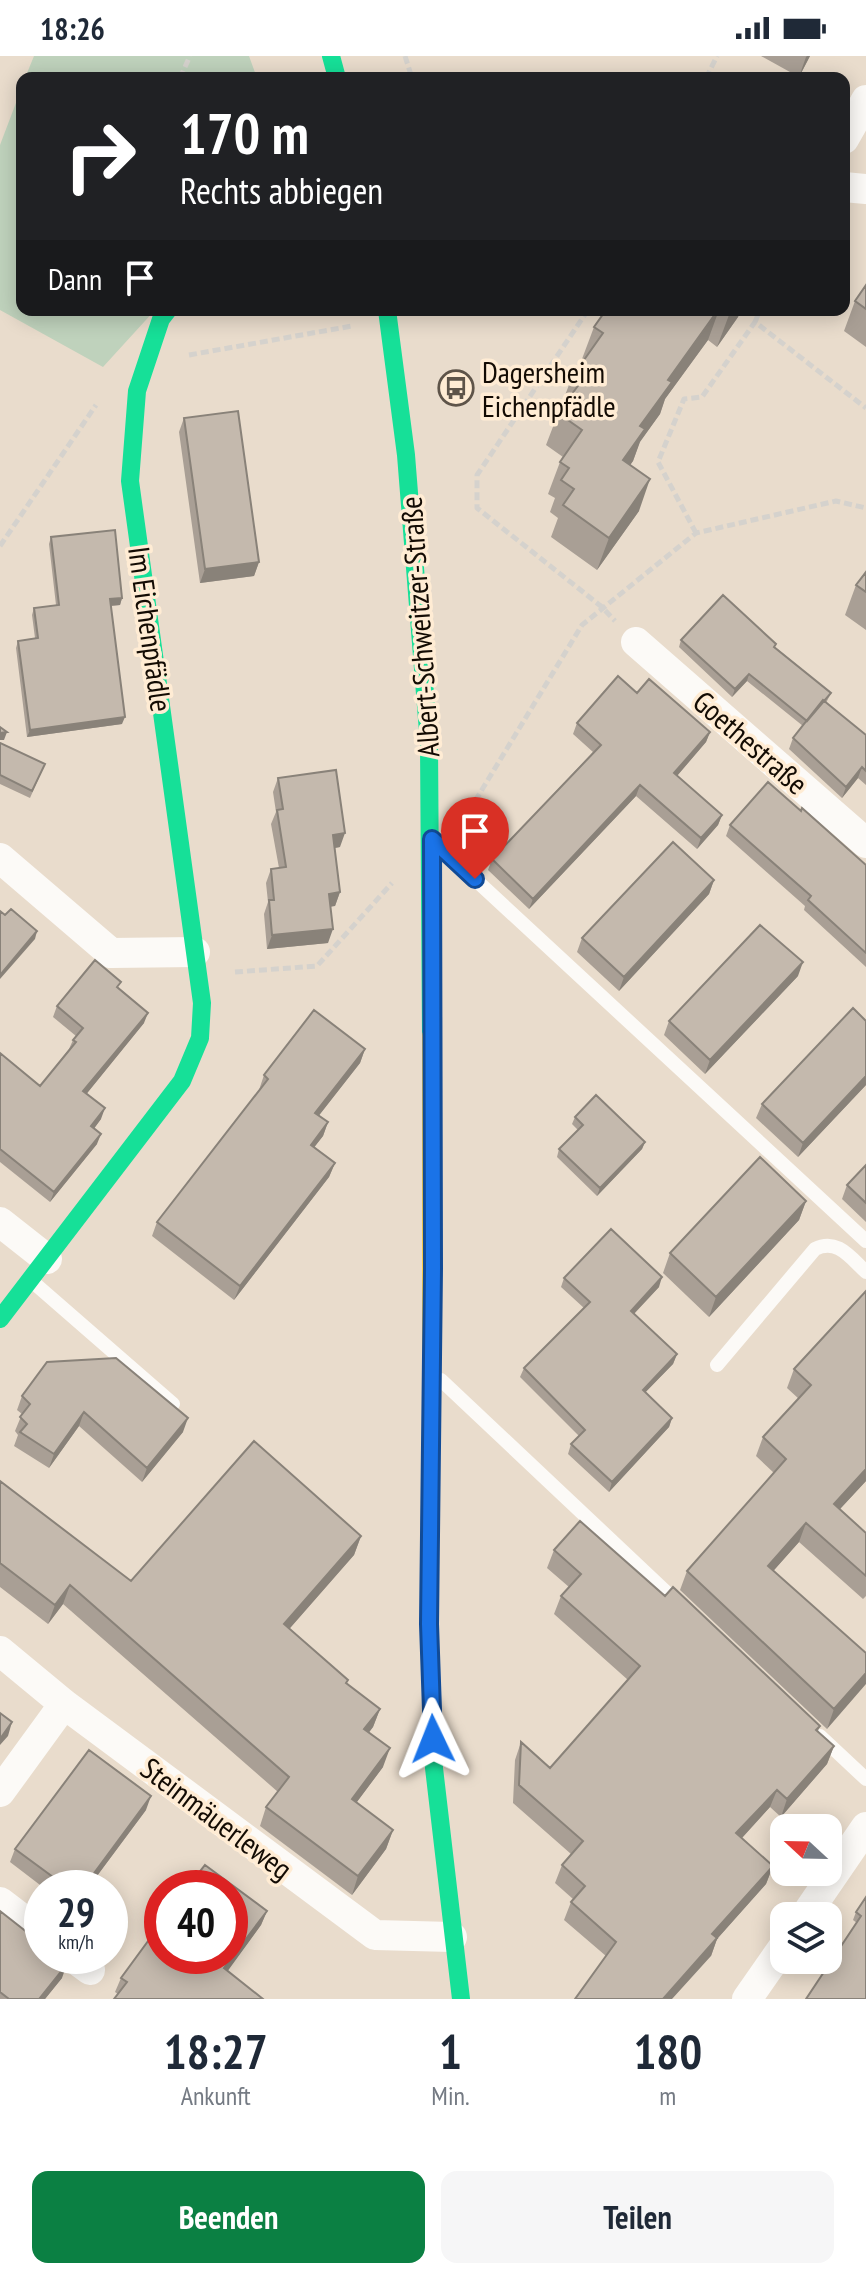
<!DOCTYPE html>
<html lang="de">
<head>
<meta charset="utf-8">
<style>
  body { margin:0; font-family:"PT Sans Narrow",sans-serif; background:#f6f6f7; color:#1f2937; height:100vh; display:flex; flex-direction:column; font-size:30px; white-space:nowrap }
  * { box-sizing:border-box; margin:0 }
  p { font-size:26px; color:#747a83 }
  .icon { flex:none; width:44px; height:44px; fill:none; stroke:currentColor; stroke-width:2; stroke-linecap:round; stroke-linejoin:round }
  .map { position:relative; height:1943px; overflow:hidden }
  .drawer { display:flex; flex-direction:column; background:#fff; flex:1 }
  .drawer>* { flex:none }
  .hud { position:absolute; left:16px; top:16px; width:834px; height:244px; border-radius:16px; box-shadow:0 4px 20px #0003; background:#202124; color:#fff; overflow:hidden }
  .needle { width:52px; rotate:292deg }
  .fabs { position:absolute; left:770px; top:1758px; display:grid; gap:16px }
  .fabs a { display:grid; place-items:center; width:72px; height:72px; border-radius:16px; background:#fff; box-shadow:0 4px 20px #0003; font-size:40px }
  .speed { position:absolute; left:24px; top:1814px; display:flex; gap:16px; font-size:40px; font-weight:700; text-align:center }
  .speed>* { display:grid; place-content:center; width:104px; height:104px; border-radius:50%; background:#fff; box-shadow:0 4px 20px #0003; line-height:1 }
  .speed small { font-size:20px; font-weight:400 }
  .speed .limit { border:12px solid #d22; background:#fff; color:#111 }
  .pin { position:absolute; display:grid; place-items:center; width:68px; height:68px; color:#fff; margin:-82px -34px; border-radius:50% 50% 50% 0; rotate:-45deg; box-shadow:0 0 8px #0007 }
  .pin .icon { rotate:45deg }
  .me { position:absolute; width:88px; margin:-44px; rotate:358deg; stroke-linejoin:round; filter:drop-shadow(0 0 6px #0008) }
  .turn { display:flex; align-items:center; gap:28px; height:168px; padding:0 32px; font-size:36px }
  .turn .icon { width:104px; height:104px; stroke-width:2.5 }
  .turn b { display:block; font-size:56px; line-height:68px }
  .then { display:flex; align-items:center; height:76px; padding:0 32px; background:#0003; gap:16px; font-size:30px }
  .eta { display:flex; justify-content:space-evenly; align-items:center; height:136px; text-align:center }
  .eta b { font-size:48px; font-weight:700; line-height:56px }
  .primary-button { display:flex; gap:16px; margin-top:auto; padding:16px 32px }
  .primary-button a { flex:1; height:92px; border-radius:16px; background:#0b8043; color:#fff; font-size:32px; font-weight:700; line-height:92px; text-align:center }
  .primary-button a+a { background:#f6f6f7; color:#1f2937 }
  .status { display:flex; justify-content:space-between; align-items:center; height:56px; padding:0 40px; background:#fff; direction:ltr }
  .status svg { height:22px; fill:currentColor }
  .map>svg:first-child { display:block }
  .green { fill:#bfd2bc }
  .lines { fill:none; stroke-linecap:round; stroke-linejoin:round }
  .path { stroke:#d5d2cd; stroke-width:5; stroke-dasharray:8 4; stroke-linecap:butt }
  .lane { stroke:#fcfaf7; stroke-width:14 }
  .street { stroke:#fcfaf7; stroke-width:30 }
  .fast { stroke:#16e098; stroke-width:18 }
  .slow { stroke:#ffcf43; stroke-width:18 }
  .wall { fill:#a99f95 }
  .shaded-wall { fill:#898279 }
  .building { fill:#c4b9ad; stroke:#898279; stroke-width:2 }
  .route-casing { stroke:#114b97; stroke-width:20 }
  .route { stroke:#1a73e8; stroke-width:14 }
  .labels { text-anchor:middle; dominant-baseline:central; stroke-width:7; stroke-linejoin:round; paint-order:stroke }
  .poi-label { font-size:30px; fill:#130b03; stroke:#ffecd4; text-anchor:start }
  .street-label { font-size:30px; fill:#130b03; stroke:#ffecd4 }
</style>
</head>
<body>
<div class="status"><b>18:26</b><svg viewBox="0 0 49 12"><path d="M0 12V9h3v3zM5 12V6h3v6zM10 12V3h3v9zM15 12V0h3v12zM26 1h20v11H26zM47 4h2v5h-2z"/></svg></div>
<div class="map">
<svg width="866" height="1943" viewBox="0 0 866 1943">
  <rect width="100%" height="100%" fill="#e9dccc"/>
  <!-- green -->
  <path class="green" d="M 34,0 L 249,0 L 257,22 L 25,22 Z
    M 22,31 L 22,254 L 155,254 L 103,311 L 0,254 L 0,89 Z"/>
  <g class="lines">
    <!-- path -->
    <path class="path" d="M 405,0 L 412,22
      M 180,22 L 190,0
      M 706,22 L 717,0
      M 588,254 L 477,419 L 477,452 L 602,551 L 615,565
      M 755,266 L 760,254
      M 189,299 L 352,270
      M 696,477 L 658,406 L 684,343 L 702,341 L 755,266 L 866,352
      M 0,490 L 96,349
      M 469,755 L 582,569 L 696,477 L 836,445 L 866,452
      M 235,916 L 317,910 L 392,827"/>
    <!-- lane -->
    <path class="lane" d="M 438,789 L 866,1185
      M 34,1227 L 173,1348
      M 717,1309 L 815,1193 C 837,1182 850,1201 866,1216
      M 441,1324 L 682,1551
      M 820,1680 L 866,1723"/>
    <!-- street -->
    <path class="street" d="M 844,83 L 866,44
      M 844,131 L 866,133
      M 636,586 L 866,787
      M 0,802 L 111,897 L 195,896
      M 0,1166 L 47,1203
      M 0,1595 L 64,1648 L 375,1879 L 452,1881
      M 0,1736 L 64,1648
      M 0,1846 L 42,1878
      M 805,1860 L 866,1771
      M 71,1900 L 90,1914
      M 747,1943 L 784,1890"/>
    <!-- fast -->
    <path class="fast" d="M 331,0 L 337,22
      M 387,254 L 406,399 L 429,688 L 431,980
      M 0,1263 L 182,1025 L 200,982 L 202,947 L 130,425 L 137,335 L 161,263 L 168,254
      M 431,1371 L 429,1568 L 434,1712 L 461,1943"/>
    <!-- slow -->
    <path class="slow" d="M 431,1371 L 431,980"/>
  </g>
  <!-- wall -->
  <path class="wall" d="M 761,0 L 810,0 L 799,21 Z
    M 866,229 L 866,291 L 844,275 L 855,245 Z
    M 606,254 L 741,254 L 738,261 L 717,291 L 708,284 L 665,343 L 660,358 L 640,385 L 633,405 L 630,409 L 639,455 L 597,514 L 551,481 L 558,462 L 550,456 L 555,442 L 548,438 L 560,406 L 563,401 L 546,389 L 572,321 L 584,304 L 582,303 L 594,271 Z
    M 184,362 L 259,506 L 254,520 L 200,527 L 179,376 Z
    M 51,481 L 122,542 L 120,549 L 111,550 L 122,668 L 27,681 L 16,592 L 18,585 L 35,582 L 32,559 L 34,552 L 56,549 L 49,488 Z
    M 866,516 L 866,574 L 845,559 L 856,529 Z
    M 681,584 L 775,591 L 831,637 L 826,647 L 866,679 L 866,729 L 858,722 L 842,742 L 789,693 L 793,682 L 803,670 L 747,625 L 732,641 L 679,591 Z
    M 637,637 L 710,676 L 706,686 L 677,720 L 722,759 L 718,769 L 697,793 L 636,740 L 529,853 L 488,814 L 492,803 L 593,696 L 573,678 L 577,667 Z
    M 0,687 L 45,708 L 30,742 L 0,728 Z
    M 278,722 L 340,791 L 335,792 L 340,836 L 335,850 L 331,850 L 328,887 L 267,893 L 264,858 L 268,846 L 266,827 L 271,813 L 279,812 L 271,768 L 276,756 L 273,736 Z
    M 801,755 L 866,809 L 866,911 L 804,854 L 805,850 L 726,780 L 730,769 Z
    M 714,824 L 709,838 L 619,935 L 577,896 L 582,882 Z
    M 798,920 L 705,1018 L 664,979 L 669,965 Z
    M 118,932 L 144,967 L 86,1038 L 101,1063 L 94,1072 L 97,1088 L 50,1146 L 0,1106 L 0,997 L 40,1030 L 69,993 L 73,984 L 76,980 L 53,961 L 57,950 Z
    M 866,965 L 866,1029 L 798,1101 L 756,1062 L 762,1048 Z
    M 365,993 L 360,1007 L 319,1059 L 328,1066 L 323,1080 L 314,1091 L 335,1107 L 329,1121 L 234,1244 L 152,1180 L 157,1166 L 259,1034 L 264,1019 Z
    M 575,1061 L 645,1086 L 642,1093 L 597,1140 L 557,1101 L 559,1093 L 578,1074 L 572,1068 Z
    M 866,1109 L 866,1166 L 842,1143 L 847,1129 Z
    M 806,1145 L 799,1164 L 709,1261 L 663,1217 L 670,1197 Z
    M 564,1222 L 659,1231 L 634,1258 L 677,1298 L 673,1308 L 645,1336 L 672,1362 L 669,1371 L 609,1436 L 568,1398 L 571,1388 L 579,1380 L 520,1321 L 524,1312 L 584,1252 L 561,1231 Z
    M 866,1235 L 866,1425 L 840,1453 L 866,1477 L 866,1540 L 863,1543 L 799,1486 L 773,1515 L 866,1597 L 827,1673 L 680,1534 L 687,1515 L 774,1417 L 756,1400 L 763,1381 L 799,1343 L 787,1332 L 794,1313 Z
    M 22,1340 L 183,1376 L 142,1426 L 79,1370 L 49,1412 L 14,1390 L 18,1379 L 15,1375 L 22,1358 L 17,1354 Z
    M 0,1425 L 131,1525 L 361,1480 L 354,1499 L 289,1573 L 346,1627 L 380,1653 L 373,1671 L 369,1676 L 383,1711 L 356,1747 L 393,1774 L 386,1793 L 352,1839 L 260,1770 L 266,1751 L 278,1736 L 63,1548 L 48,1568 L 0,1531 Z
    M 554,1494 L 665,1540 L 820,1670 L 818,1675 L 834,1690 L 827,1708 L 781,1761 L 770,1751 L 742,1782 L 773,1810 L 766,1828 L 717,1883 L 711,1900 L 606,1900 L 564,1864 L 571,1846 L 573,1843 L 555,1827 L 562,1809 L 571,1798 L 513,1747 L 515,1704 L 521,1686 L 550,1712 L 628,1624 L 554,1558 L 561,1540 L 569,1531 L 547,1512 Z
    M 146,1754 L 88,1832 L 44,1832 L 10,1806 L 15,1793 Z
    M 866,1841 L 866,1943 L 857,1867 L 853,1864 L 856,1856 Z
    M 0,1855 L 62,1922 L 45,1943 L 0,1943 Z
    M 267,1855 L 261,1869 L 227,1915 L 118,1938 L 115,1936 L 121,1922 Z"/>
  <!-- shaded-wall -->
  <path class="shaded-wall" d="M 807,0 L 810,0 L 799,21 L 806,1 Z
    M 719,254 L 708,284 L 665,343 L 660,358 L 640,386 L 633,405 L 611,436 L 623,404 L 640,370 L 668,324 Z
    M 732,254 L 741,254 L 738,261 L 717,291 L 729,259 Z
    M 650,423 L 639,455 L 597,514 L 609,482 Z
    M 259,506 L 254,520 L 200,527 L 205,513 Z
    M 122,542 L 120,549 L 107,550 L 110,543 Z
    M 749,618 L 747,625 L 732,641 L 735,633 Z
    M 125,661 L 122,668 L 27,681 L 30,674 Z
    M 7,676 L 4,684 L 0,684 L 0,677 Z
    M 710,676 L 706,686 L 670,728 L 674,717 Z
    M 862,711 L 858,722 L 842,742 L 846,731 Z
    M 640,729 L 636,740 L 529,853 L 533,843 Z
    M 722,759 L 718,769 L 697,793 L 701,782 Z
    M 345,777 L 340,791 L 328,793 L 333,779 Z
    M 714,824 L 709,838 L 619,935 L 624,921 Z
    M 340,836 L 335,850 L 324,852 L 329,838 Z
    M 333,873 L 328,887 L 267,893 L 272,879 Z
    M 37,875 L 35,883 L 0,923 L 0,919 Z
    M 803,906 L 798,920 L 705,1018 L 710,1004 Z
    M 148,957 L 144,967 L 80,1046 L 83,1035 Z
    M 365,993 L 360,1007 L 310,1071 L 315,1057 Z
    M 866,1020 L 866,1029 L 798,1101 L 803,1087 Z
    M 105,1052 L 101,1063 L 88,1081 L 91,1070 Z
    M 328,1066 L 323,1080 L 306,1102 L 311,1089 Z
    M 101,1078 L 97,1088 L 50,1146 L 54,1136 Z
    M 645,1086 L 642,1093 L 597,1140 L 600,1132 Z
    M 335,1107 L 329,1121 L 234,1244 L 240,1230 Z
    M 806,1145 L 799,1164 L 709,1261 L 716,1241 Z
    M 662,1221 L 659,1231 L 628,1264 L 631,1255 Z
    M 677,1298 L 673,1308 L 639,1343 L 643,1334 Z
    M 84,1356 L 79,1370 L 49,1412 L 54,1398 Z
    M 188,1362 L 183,1376 L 142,1426 L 147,1412 Z
    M 672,1362 L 669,1371 L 609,1436 L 612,1426 Z
    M 866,1413 L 866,1425 L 827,1467 L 834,1448 Z
    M 806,1467 L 799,1486 L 761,1529 L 768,1510 Z
    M 361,1480 L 354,1499 L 277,1587 L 284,1568 Z
    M 70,1529 L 63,1548 L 48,1568 L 55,1549 Z
    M 866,1617 L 866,1628 L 827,1673 L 834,1653 Z
    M 380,1653 L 373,1671 L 358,1691 L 364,1673 Z
    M 12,1666 L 8,1680 L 0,1689 L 0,1683 Z
    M 834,1690 L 827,1708 L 781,1761 L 787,1743 Z
    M 390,1692 L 383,1711 L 345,1762 L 352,1743 Z
    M 777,1734 L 770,1751 L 730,1795 L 736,1777 Z
    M 151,1740 L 146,1754 L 88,1832 L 83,1832 Z
    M 393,1774 L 386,1793 L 352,1839 L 358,1820 Z
    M 773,1810 L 766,1828 L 717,1883 L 711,1900 L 672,1943 L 663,1943 L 712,1878 Z
    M 267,1855 L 261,1869 L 219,1927 L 224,1912 Z
    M 67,1908 L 62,1922 L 45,1943 L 39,1943 Z"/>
  <!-- building -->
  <path class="building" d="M 866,229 L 866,253 L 855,245 Z
    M 606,254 L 718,254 L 668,324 L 672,326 L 640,370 L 645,373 L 623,404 L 650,423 L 609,482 L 563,449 L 574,433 L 561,424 L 569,412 L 560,406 L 582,374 L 558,357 L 580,327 L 572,321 L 603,277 L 594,271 Z
    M 722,254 L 732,254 L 729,259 Z
    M 238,355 L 259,506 L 205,513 L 184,362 Z
    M 115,474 L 122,542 L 110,543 L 125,661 L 30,674 L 18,585 L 38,582 L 34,552 L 59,549 L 51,481 Z
    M 866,516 L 866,536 L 856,529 Z
    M 723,539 L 776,588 L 774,591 L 831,637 L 807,665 L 749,618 L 735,633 L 681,584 Z
    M 618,620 L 637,637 L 649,623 L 710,676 L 674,717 L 722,759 L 701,782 L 640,729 L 533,843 L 492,803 L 601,689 L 577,667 Z
    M 823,644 L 866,679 L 866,715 L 862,711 L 846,731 L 793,682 Z
    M 0,671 L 7,676 L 0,677 Z
    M 0,687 L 45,708 L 32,735 L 0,719 Z
    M 336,714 L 345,777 L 333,779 L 340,836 L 329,838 L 333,873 L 272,879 L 269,844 L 274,844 L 271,813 L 286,811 L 277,754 L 283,753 L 278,722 Z
    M 768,726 L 801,755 L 802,752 L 866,809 L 866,897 L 808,844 L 811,840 L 730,769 Z
    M 673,786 L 714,824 L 624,921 L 582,882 Z
    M 11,853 L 37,875 L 0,919 L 0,855 L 5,859 Z
    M 760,869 L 803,906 L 710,1004 L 669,965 Z
    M 95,904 L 121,926 L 117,931 L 148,957 L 83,1035 L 105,1052 L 91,1070 L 101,1078 L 54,1136 L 0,1093 L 0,997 L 40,1030 L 76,986 L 73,984 L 83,972 L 57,950 Z
    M 853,952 L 866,965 L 866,1020 L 803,1087 L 762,1048 Z
    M 314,954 L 365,993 L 315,1057 L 328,1066 L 311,1089 L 335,1107 L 240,1230 L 157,1166 L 268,1023 L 264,1019 Z
    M 596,1039 L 645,1086 L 600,1132 L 559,1093 L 583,1069 L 575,1061 Z
    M 760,1101 L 806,1145 L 716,1241 L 670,1197 Z
    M 866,1109 L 866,1147 L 847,1129 Z
    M 611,1173 L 662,1221 L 631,1255 L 677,1298 L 643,1334 L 672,1362 L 612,1426 L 571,1388 L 585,1374 L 524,1312 L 590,1246 L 564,1222 Z
    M 866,1235 L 866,1413 L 834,1448 L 866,1477 L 866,1520 L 806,1467 L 768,1510 L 866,1597 L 866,1617 L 834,1653 L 687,1515 L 786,1403 L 763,1381 L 811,1329 L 794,1313 Z
    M 116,1302 L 188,1362 L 147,1412 L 84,1356 L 54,1398 L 20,1376 L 27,1368 L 20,1361 L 30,1348 L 22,1340 L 47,1306 Z
    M 254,1385 L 361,1480 L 284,1568 L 348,1624 L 346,1627 L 380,1653 L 364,1673 L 390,1692 L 352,1743 L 393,1774 L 358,1820 L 266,1751 L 289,1721 L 70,1529 L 55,1549 L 0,1507 L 0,1425 L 131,1525 Z
    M 580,1465 L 665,1540 L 673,1531 L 820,1670 L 816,1674 L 834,1690 L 787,1743 L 777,1734 L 736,1777 L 773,1810 L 712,1878 L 717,1882 L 663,1943 L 575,1943 L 616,1886 L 571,1846 L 585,1830 L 562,1809 L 583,1785 L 519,1729 L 521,1686 L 550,1712 L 640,1610 L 561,1540 L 581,1518 L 554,1494 Z
    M 0,1657 L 12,1666 L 0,1683 Z
    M 89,1694 L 151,1740 L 83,1832 L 68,1832 L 15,1793 Z
    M 205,1809 L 267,1855 L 224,1912 L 263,1943 L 114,1943 L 127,1926 L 121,1922 L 162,1866 L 162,1900 L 230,1900 L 230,1832 L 187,1832 Z
    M 866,1841 L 866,1943 L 806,1943 L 861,1860 L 856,1856 Z
    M 0,1855 L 42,1888 L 42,1900 L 57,1900 L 67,1908 L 39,1943 L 9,1943 L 0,1936 Z"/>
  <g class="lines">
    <defs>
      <path id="route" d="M 433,1683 L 429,1568 L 433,1212 L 432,783 L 475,823"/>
    </defs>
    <!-- route casing -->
    <use href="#route" class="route-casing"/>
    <!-- route -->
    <use href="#route" class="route"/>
  </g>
  <!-- icons -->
  <defs>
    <symbol id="bus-ring" viewBox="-11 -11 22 22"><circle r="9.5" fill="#ffecd4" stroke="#5e5449" stroke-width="1.5"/><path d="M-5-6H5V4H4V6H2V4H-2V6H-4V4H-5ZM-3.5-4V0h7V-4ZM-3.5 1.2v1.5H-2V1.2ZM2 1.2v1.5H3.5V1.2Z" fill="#5e5449"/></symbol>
  </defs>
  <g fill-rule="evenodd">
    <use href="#bus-ring" x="436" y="312" width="40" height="40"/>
  </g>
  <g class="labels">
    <!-- poi labels -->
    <g class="poi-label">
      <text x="482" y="315">Dagersheim<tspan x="482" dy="34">Eichenpfädle</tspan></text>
    </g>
    <!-- street labels -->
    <g class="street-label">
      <text transform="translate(419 571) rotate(-94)">Albert-Schweitzer-Straße</text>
      <text transform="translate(151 573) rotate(82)">Im Eichenpfädle</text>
      <text transform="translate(751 686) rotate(41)">Goethestraße</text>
      <text transform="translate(217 1762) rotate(37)">Steinmäuerleweg</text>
    </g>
  </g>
</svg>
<div class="fabs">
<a><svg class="needle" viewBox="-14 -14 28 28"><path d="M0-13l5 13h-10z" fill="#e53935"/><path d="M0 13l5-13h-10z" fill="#747a83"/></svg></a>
<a><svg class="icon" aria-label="layers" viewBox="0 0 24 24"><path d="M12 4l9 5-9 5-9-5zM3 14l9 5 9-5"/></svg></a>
</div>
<div class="speed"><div>29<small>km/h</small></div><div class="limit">40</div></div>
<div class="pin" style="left:475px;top:823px;background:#d93025"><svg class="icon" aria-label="arrive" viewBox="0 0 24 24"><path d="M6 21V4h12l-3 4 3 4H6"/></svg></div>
<svg class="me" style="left:433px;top:1683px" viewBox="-20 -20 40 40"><path d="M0-17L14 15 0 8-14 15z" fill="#1a73e8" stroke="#fff" stroke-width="4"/></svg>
<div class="hud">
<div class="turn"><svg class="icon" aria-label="right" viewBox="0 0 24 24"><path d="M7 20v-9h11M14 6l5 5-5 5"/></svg><div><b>170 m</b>Rechts abbiegen</div></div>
<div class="then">Dann<svg class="icon" aria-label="arrive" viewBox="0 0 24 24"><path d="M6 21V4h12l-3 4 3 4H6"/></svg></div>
</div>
</div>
<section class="drawer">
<div class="eta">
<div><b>18:27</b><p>Ankunft</p></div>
<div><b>1</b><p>Min.</p></div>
<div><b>180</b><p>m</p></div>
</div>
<div class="primary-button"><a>Beenden</a><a>Teilen</a></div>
</section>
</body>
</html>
